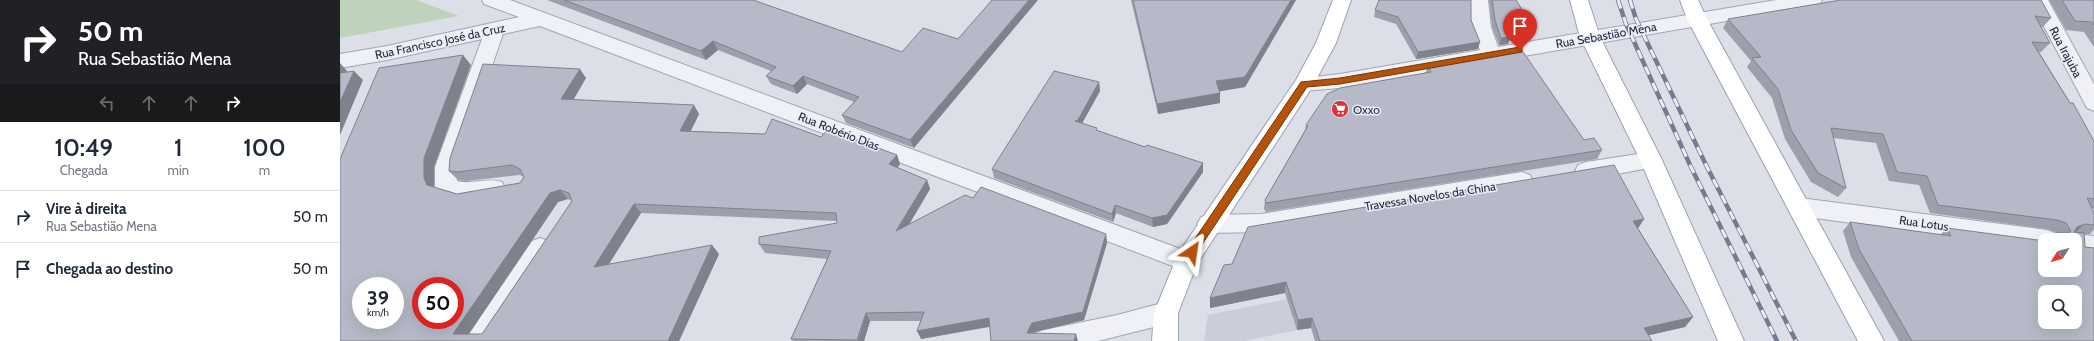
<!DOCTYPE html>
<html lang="pt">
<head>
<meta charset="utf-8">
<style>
  body { margin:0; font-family:Cabin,sans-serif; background:#f2f2f3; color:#1f2937; height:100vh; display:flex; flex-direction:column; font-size:15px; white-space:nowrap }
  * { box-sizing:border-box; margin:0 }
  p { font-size:13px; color:#747a83 }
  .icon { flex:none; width:22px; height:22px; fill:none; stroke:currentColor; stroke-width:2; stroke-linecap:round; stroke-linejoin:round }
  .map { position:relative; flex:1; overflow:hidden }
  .sheet { display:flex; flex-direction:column; background:#fff; width:340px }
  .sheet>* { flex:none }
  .guide { background:#202124; color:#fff; overflow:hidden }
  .needle { width:26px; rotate:233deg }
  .tools { position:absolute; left:1698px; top:233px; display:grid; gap:8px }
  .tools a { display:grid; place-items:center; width:44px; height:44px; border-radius:8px; background:#fff; box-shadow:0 4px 16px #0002; font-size:20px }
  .speed { position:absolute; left:12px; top:277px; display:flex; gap:8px; font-size:20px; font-weight:700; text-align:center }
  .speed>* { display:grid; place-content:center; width:52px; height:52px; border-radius:50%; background:#fff; box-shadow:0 4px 16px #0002; line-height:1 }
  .speed small { font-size:10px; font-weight:400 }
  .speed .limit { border:6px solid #d22; background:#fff; color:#111 }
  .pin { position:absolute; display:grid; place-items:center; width:34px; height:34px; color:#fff; margin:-41px -17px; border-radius:50% 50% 50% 0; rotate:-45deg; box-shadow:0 0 4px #0007 }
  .pin .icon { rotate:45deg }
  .me { position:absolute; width:44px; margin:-22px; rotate:32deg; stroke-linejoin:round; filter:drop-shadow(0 0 3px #0008) }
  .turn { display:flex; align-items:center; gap:14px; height:84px; padding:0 12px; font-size:18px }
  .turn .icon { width:52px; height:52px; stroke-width:2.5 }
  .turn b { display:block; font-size:28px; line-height:34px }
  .lanes { display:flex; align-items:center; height:38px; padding:0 12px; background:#0003; justify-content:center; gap:20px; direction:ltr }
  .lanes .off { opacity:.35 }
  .eta { display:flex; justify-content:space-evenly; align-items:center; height:68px; text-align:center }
  .eta b { font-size:24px; font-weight:600; line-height:28px }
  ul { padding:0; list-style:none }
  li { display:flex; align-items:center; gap:12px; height:52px; padding:0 12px; border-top:1px solid #e0e1e3 }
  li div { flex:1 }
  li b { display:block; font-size:15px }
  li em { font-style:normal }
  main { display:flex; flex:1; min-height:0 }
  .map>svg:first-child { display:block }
  .built { fill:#caceda }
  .green { fill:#bfd3bc }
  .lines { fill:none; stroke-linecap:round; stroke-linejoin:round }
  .minor-casing { stroke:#a1a5b2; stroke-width:2 }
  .major-casing { stroke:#9aa1b5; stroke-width:2 }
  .minor { fill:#eff1f6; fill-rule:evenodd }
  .major { fill:#fff; fill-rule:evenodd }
  .rail-casing { stroke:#747c93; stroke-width:4.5 }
  .rail { stroke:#eceef6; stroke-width:3; stroke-dasharray:9; stroke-linecap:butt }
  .wall { fill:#9da0ac; fill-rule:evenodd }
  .shaded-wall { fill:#7f828c }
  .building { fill:#b6bac8; stroke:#7f828c; fill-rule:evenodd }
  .route { fill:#b45309; stroke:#753606 }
  .labels { text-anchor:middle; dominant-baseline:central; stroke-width:3; stroke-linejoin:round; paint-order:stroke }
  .street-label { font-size:12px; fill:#242b40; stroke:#eceef6 }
  .poi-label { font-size:12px; fill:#242b40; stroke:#eceef6; text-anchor:start }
</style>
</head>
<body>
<main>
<section class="sheet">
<div class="guide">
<div class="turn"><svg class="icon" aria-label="right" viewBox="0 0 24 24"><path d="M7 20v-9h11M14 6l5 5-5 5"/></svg><div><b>50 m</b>Rua Sebastião Mena</div></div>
<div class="lanes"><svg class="icon off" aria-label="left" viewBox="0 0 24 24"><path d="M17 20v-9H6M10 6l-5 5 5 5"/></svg><svg class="icon off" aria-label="ahead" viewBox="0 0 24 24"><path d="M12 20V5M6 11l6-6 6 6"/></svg><svg class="icon off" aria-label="ahead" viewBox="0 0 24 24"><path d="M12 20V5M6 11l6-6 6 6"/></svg><svg class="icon" aria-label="right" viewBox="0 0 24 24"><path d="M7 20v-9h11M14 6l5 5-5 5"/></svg></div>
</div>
<div class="eta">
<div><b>10:49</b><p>Chegada</p></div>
<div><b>1</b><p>min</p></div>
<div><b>100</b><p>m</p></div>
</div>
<ul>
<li><svg class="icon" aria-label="right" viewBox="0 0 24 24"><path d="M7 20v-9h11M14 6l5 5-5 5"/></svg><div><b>Vire à direita</b><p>Rua Sebastião Mena</p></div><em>50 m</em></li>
<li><svg class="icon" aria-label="arrive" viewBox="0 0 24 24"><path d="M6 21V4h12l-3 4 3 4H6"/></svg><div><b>Chegada ao destino</b></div><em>50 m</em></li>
</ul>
</section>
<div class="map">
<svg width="1754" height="341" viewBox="0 0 1754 341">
  <rect width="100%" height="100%" fill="#dcdfe8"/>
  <!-- built -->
  <path class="built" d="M 947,299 L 957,330 L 905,341 L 864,341 L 868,315 Z"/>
  <!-- green -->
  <path class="green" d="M 0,0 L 76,0 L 119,16 L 0,38 Z"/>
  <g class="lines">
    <defs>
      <path id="minor" d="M 142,0 L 170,0 L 854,254 L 858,261 L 854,268 L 846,271 L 838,268 L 200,26 L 163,34 L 117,167 L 117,181 C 132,185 147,177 162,182 L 165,188 L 162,194 L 126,201 L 98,193 L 95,187 L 95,167 L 142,39 L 47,60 L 0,68 L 0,54 L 47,46 L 179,17 L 144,4 Z
        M 1130,0 L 1148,0 L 1151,27 L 1158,47 L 1436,0 L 1482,0 L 1480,4 L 1473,6 L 1000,88 L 964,91 L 957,89 L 954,84 L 957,79 L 1000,74 L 1140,50 L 1131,27 Z
        M 1690,0 L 1708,0 L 1754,84 L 1754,111 L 1747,108 Z
        M 1311,152 L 1319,154 L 1322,160 L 1319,166 L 1246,180 L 1238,177 L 1235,171 L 1238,165 L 1246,162 Z
        M 1182,172 L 1190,175 L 1193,181 L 1190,187 L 1182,190 L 921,232 L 869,233 L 861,231 L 857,224 L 861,217 L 869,215 L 921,214 Z
        M 1460,198 L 1707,230 L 1715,233 L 1719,240 L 1705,240 L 1705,249 L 1460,216 L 1452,213 L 1449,207 L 1452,201 Z
        M 1735,234 L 1754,236 L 1754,256 L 1735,254 L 1735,240 L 1725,240 L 1727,237 Z
        M 200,238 L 208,241 L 212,248 L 151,341 L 124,341 L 192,241 Z
        M 826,302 L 835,305 L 838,313 L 835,321 L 826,324 L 758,341 L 691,341 L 695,333 L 704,330 L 777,315 Z"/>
      <path id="major" d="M 993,0 L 1011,0 L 996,43 L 971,89 L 857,264 L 838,313 L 838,341 L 812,341 L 814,313 L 838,254 L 956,80 L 976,43 Z
        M 1230,0 L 1248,0 L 1260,37 L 1322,160 L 1404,341 L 1378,341 L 1300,160 L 1240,37 Z
        M 1340,0 L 1358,0 L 1367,19 L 1544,341 L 1518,341 L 1347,19 Z"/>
    </defs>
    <!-- minor casing -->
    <use href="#minor" class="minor-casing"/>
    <!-- major casing -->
    <use href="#major" class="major-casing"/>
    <!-- minor -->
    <use href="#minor" class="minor"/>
    <!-- major -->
    <use href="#major" class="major"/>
    <defs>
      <path id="rail" d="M 1278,0 L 1286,24 L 1350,165 L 1437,341
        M 1290,0 L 1296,19 L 1366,165 L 1456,341"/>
    </defs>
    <!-- rail casing -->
    <use href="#rail" class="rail-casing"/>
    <!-- rail -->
    <use href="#rail" class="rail"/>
  </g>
  <!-- wall -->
  <path class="wall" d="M 207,0 L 413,0 L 562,52 L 574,148 L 506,123 L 502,115 L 514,102 L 467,84 L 457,94 L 431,84 L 426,76 L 431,71 L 378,50 L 366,60 Z
    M 791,0 L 956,0 L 905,87 L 879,91 L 880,93 L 880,103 L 818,114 Z
    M 1149,0 L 1176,0 L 1191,24 L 1189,31 L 1169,34 L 1171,37 L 1168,44 L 1159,45 L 1152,27 Z
    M 1701,0 L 1711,18 L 1703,27 L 1701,27 L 1710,43 L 1701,52 L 1699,52 L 1754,141 L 1754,209 L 1752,208 L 1754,213 L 1754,230 L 1750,234 L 1744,234 L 1754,341 L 1559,341 L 1511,257 L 1503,231 L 1510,222 L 1600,235 L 1607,228 L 1705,270 L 1735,240 L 1708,240 L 1716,233 L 1716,232 L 1707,229 L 1590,213 L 1579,185 L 1549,181 L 1536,143 L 1493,138 L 1506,188 L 1498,197 L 1471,182 L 1445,139 L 1432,98 L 1407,67 L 1411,61 L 1383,28 L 1388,19 Z
    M 1709,0 L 1754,0 L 1754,47 L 1744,32 L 1726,30 Z
    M 1035,10 L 1131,20 L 1138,49 L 1076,59 L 1056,24 L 1034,17 Z
    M 131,65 L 94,167 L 94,187 L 117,194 L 180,183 L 184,177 L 180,175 L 126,181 L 118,180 L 109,171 L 246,78 L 233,100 L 359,114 L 351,131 L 481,137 L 557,155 L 560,164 L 557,168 L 587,180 L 590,189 L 569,224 L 633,198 L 766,234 L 767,243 L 744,320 L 695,332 L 694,333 L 738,341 L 650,327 L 581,339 L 581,321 L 530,321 L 524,341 L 453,341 L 451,339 L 487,259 L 425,253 L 419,244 L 497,223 L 497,221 L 301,213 L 269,264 L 379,254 L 339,341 L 0,341 ZM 228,199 L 232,201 L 142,334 L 129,334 L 218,202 Z
    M 1087,65 L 1244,140 L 1262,150 L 1257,159 L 926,212 L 924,209 L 925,200 L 965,130 L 966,125 L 1086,72 Z
    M 759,82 L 760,91 L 742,123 L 758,131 L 805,147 L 863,163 L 863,172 L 827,224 L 813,227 L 776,213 L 773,222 L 654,178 L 652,169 Z
    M 1304,219 L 1298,228 L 1353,317 L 1345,327 L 1309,335 L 1312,341 L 975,341 L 971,328 L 957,330 L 945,293 L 870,308 L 870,298 L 884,265 Z"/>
  <!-- shaded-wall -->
  <path class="shaded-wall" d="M 689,0 L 698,0 L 574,148 L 570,140 Z
    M 951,0 L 956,0 L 905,87 L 876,92 L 876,81 Z
    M 1191,24 L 1189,31 L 1163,36 L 1165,28 Z
    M 1171,37 L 1168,44 L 1159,45 L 1161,38 Z
    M 373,41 L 378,50 L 366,60 L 361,51 Z
    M 1140,42 L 1138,49 L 1076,59 L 1078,52 Z
    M 123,55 L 131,65 L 94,167 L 94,187 L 87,185 L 84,178 L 84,158 Z
    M 0,63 L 7,71 L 1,83 L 0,82 Z
    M 240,69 L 246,78 L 228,109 L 221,99 Z
    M 14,71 L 23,80 L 0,135 L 0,102 Z
    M 463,76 L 467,84 L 457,94 L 453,86 Z
    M 759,82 L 760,91 L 739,129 L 735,121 Z
    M 880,93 L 880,103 L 818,114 L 817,104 Z
    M 354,105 L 359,114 L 346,140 L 340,131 Z
    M 557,155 L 560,164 L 553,173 L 549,164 Z
    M 863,163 L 863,172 L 827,224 L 813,227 L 812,218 Z
    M 587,180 L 590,189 L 560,240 L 556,231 Z
    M 220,190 L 228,199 L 218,202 L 124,341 L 113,334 L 210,193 Z
    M 294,204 L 301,213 L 262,275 L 254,267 Z
    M 775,205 L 776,213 L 773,222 L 772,214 Z
    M 1304,219 L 1297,230 L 1293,221 Z
    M 1745,224 L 1734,233 L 1726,236 L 1737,227 Z
    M 766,234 L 767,243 L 744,320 L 695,332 L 690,341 L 687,333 L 692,323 Z
    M 372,245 L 379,254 L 339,341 L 328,341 Z
    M 946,282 L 945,293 L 870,308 L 870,298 Z
    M 526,313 L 530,321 L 524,341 L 518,341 Z
    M 1353,317 L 1345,327 L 1297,338 L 1304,328 Z
    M 649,318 L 652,326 L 581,339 L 577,331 Z
    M 972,318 L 971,328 L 957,330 L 958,320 Z
    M 736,334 L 738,341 L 734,341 Z"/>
  <!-- building -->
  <path class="building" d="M 224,0 L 413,0 L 562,52 L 583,28 L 618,39 L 652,0 L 689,0 L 570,140 L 502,115 L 519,97 L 463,76 L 453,86 L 426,76 L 436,67 L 373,41 L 361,51 Z
    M 793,0 L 951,0 L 905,77 L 876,81 L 880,93 L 817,104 Z
    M 1039,0 L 1131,0 L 1131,20 L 1140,42 L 1078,52 L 1058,17 L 1035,10 Z
    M 1152,0 L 1176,0 L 1191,24 L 1165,28 L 1171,37 L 1161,38 L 1155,20 Z
    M 1501,0 L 1701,0 L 1711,18 L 1695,16 L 1710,43 L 1692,42 L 1730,103 L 1733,103 L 1754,141 L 1754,199 L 1747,198 L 1754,213 L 1754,225 L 1745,224 L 1737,227 L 1734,232 L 1744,233 L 1745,247 L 1754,248 L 1754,341 L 1572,341 L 1519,249 L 1510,222 L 1611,236 L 1607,228 L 1705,241 L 1705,270 L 1735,270 L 1735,240 L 1715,240 L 1717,233 L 1729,233 L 1731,231 L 1726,223 L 1717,220 L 1598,205 L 1587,176 L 1557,172 L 1543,134 L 1491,128 L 1506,188 L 1478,173 L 1451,130 L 1438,89 L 1412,58 L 1421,57 L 1388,19 ZM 1705,292 L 1735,292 L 1735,322 L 1705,322 Z
    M 1722,0 L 1754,0 L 1754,25 L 1752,22 L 1735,21 Z
    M 1181,49 L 1244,140 L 1254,138 L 1262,150 L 926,203 L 925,200 L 968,126 L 966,125 L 987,94 L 1000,88 L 1091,72 L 1087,65 Z
    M 123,55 L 84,158 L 84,178 L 87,185 L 117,194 L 180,183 L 184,177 L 180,169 L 172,165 L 117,172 L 109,171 L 110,158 L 143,64 L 240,69 L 221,99 L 354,105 L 340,131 L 425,134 L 432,119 L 481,137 L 488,129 L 557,155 L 549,164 L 587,180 L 556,231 L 625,195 L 633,198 L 641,187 L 766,234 L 743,312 L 692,323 L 687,333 L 736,334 L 734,341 L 651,341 L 649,318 L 577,331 L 584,312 L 526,313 L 517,340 L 451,339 L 491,251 L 419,244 L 419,237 L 497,223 L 496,213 L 294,204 L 254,267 L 372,245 L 328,341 L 0,341 L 0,159 L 39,68 ZM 220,190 L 229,193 L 232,201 L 142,334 L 113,334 L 210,193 ZM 21,286 L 55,286 L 55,320 L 21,320 ZM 81,286 L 115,286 L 115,320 L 81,320 Z
    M 14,71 L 0,102 L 0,73 Z
    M 714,71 L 759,82 L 738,120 L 735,121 L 757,128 L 756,130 L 805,147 L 807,145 L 863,163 L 827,215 L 812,218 L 775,205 L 772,214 L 652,169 Z
    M 1274,165 L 1304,219 L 1293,221 L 1353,317 L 1304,328 L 1312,341 L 980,341 L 972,318 L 958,320 L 946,282 L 870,298 L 884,265 L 892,264 L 908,227 Z"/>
  <!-- route -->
  <path class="route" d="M 1180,47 L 1182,47 L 1182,52 L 1000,84 L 967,87 L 855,255 L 848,255 L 848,249 L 961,82 L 1000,78 Z"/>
  <!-- icons -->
  <defs>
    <symbol id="supermarket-disc" viewBox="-11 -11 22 22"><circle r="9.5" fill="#db3336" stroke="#eceef6"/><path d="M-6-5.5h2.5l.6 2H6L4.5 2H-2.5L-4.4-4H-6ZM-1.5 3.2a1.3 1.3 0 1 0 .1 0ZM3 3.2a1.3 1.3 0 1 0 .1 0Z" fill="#fff"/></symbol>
  </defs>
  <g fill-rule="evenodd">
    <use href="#supermarket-disc" x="990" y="99" width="20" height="20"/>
  </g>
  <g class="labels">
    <!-- street labels -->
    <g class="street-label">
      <text transform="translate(1266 35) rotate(-10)">Rua Sebastião Mena</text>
      <text transform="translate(100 41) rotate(-12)">Rua Francisco José da Cruz</text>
      <text transform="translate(1726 52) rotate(62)">Rua Irajuba</text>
      <text transform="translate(499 131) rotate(21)">Rua Robério Dias</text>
      <text transform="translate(1090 196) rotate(-9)">Travessa Novelos da China</text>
      <text transform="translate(1584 223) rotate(8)">Rua Lotus</text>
    </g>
    <!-- poi labels -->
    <g class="poi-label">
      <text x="1013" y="109">Oxxo</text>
    </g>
  </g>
</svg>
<div class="tools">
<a><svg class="needle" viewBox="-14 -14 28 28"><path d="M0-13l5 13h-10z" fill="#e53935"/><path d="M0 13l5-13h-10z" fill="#747a83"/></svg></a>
<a><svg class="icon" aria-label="search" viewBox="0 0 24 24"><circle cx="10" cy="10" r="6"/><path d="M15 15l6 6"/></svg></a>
</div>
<div class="speed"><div>39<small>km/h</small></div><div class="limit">50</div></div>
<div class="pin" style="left:1180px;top:50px;background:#d93025"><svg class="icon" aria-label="arrive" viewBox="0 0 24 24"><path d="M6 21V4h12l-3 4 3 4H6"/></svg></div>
<svg class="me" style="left:852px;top:252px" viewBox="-20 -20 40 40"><path d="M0-17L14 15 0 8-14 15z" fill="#b45309" stroke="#fff" stroke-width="4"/></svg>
</div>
</main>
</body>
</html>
